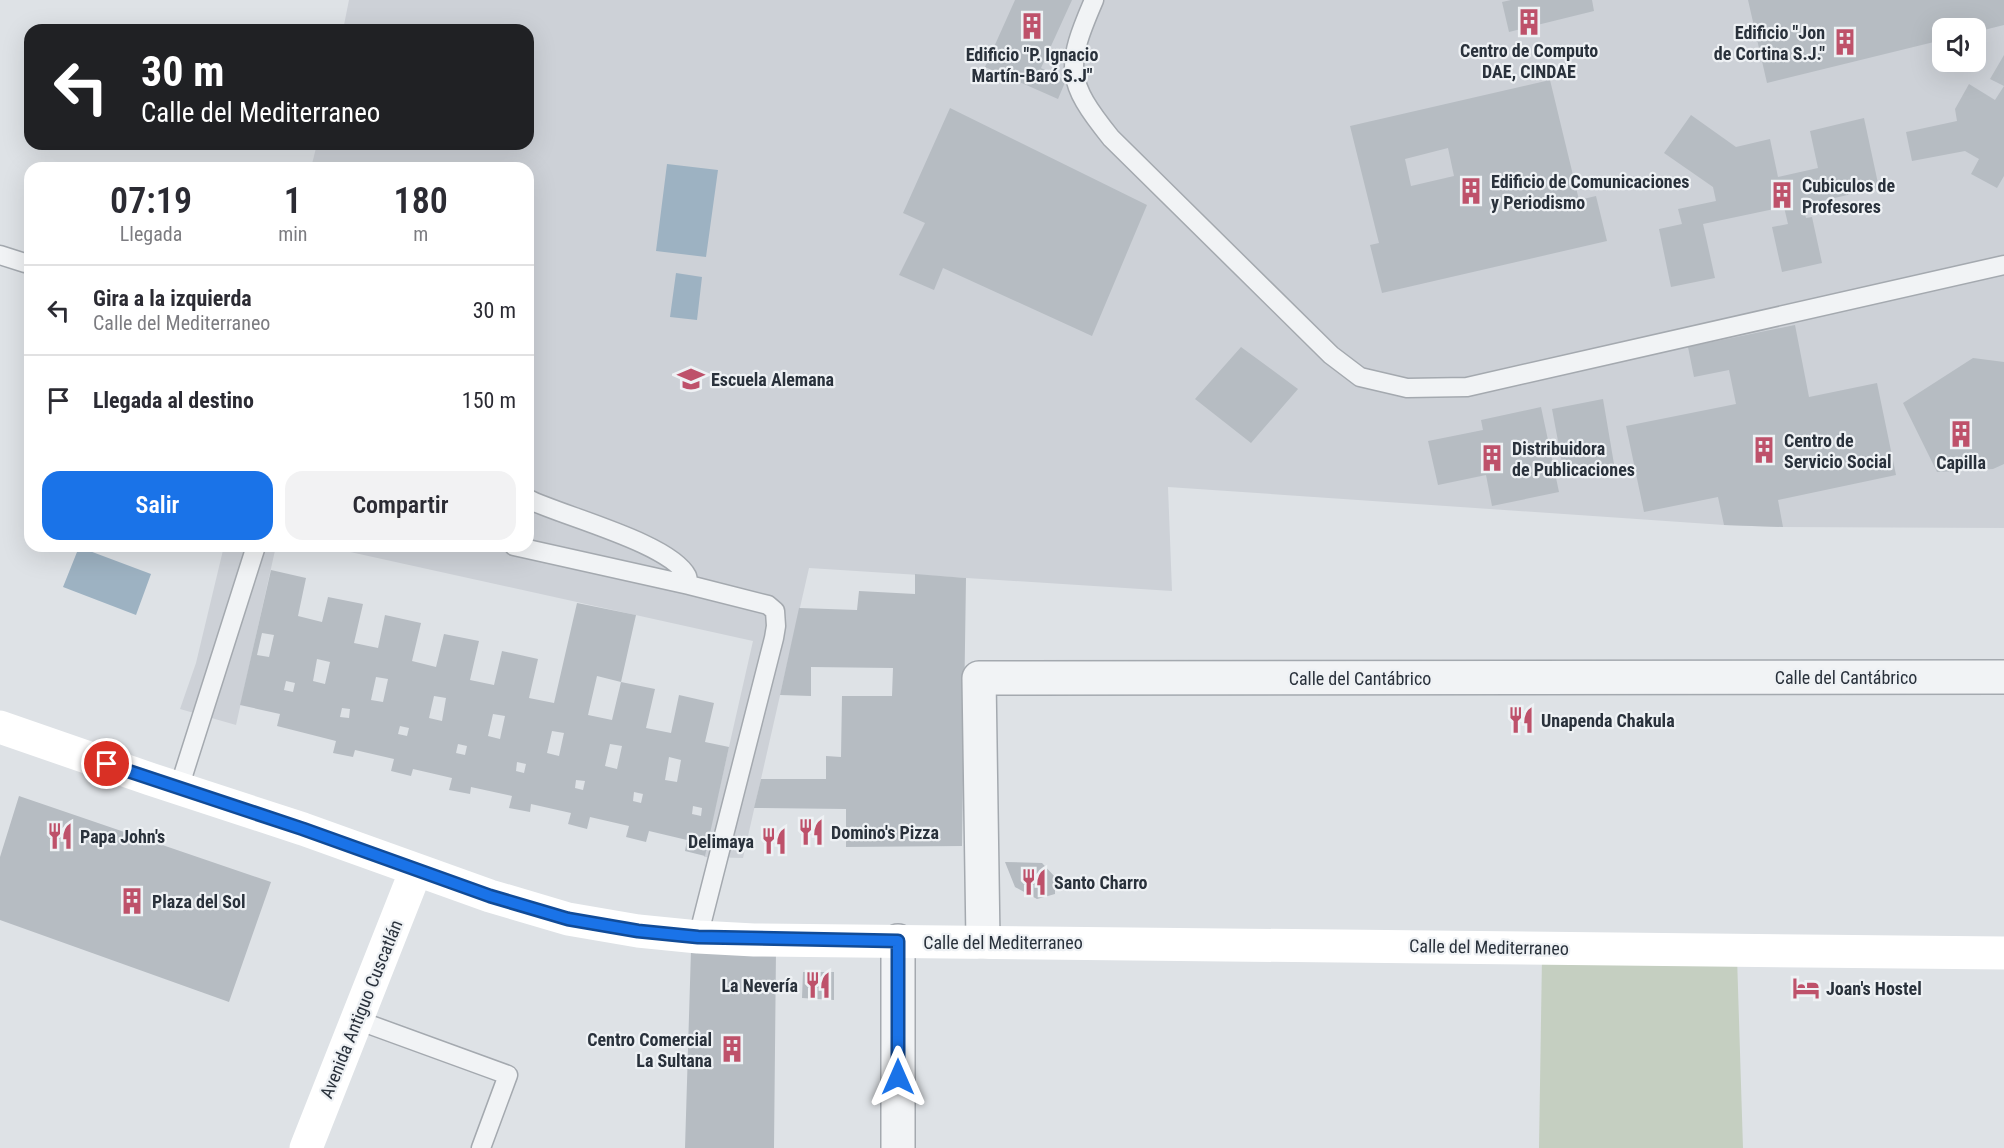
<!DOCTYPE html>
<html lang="es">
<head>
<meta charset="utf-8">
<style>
  body { margin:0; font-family:"Roboto Condensed",sans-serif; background:#f2f2f3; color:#2b2b33; height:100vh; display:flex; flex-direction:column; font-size:22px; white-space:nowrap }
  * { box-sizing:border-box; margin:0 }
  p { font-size:20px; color:#7c7c81 }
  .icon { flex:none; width:33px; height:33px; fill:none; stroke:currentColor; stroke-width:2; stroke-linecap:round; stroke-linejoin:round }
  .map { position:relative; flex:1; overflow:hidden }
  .side { position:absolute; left:24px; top:162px; width:510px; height:390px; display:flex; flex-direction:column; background:#fff; border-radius:18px; box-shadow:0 6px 24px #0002 }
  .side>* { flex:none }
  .banner { position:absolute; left:24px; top:24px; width:510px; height:126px; border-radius:18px; box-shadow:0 6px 24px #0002; background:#202124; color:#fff; overflow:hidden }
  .fabs { position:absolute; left:1932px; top:18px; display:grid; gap:12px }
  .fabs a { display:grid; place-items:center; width:54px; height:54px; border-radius:12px; background:#fff; box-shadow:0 6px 24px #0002; font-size:30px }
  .pin { position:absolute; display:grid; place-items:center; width:51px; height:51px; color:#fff; margin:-26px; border:3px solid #fff; border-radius:50%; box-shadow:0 2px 6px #0007 }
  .me { position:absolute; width:66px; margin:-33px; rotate:0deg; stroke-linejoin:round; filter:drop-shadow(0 0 4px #0008) }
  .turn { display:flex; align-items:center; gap:21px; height:126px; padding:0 18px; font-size:27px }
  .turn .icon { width:78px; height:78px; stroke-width:2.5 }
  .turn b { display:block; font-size:42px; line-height:51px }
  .eta { display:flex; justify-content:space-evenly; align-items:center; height:102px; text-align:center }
  .eta b { font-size:36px; font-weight:600; line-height:42px }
  .action { display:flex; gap:12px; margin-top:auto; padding:12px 18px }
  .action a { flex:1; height:69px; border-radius:18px; background:#1a73e8; color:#fff; font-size:24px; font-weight:600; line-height:69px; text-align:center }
  .action a+a { background:#f2f2f3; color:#2b2b33 }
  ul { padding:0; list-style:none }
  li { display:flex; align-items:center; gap:18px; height:90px; padding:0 18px; border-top:2px solid #e1e1e2 }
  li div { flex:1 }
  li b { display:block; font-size:22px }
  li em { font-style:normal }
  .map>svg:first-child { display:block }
  .built { fill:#cdd1d7; fill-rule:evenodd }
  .green { fill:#c5cfc1 }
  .water { fill:#9db2c2 }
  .building { fill:#b6bcc2; fill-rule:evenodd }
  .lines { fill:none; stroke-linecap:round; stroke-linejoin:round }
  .lane-casing { stroke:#a4a9af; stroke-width:21 }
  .street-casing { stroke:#a4a9af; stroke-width:36 }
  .lane { stroke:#f1f3f5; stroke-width:18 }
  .street { stroke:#f1f3f5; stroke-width:33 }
  .secondary { stroke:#fff; stroke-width:33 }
  .route-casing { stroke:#114b97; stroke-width:15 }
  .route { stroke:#1a73e8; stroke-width:10 }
  .labels { text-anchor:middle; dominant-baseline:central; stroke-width:4.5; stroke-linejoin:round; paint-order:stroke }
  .poi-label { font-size:18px; font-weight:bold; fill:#29313b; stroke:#eef1f4; text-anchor:start }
  .street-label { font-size:18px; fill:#29313b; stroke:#eef1f4 }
</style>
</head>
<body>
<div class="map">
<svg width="2004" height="1148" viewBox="0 0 2004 1148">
  <rect width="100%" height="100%" fill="#dee2e6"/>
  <!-- built -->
  <path class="built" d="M 349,0 L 2004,0 L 2004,528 L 1783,527 L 1724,525 L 1168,487 L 1172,591 L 809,568 L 743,858 L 704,857 L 753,641 L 323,546 L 528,546 L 528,168 L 311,168 L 317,144 L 528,144 L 528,30 L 343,30 ZM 1942,28 L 1976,28 L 1976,62 L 1942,62 Z
    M 224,546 L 276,546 L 236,725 L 180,709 L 196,663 Z"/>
  <!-- green -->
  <path class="green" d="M 1542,957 L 1737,957 L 1743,1148 L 1539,1148 Z"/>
  <!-- water -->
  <path class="water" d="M 667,164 L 718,170 L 706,257 L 656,251 Z
    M 676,273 L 702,277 L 697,320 L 670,317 Z
    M 79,547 L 151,574 L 136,615 L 63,587 Z"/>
  <!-- building -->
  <path class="building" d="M 1015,0 L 1072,0 L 1041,68 L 1066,80 L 1058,99 L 985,67 Z
    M 1511,0 L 1592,0 L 1594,11 L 1509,32 L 1502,2 Z
    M 1748,0 L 2004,0 L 2004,25 L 1976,32 L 1976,28 L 1942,28 L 1942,40 L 1767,83 Z
    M 2004,55 L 2004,176 L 1997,188 L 1971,174 L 1979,159 L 1965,151 L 1912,161 L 1906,132 L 1957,121 L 1955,109 L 1969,84 L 1995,100 L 2004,86 L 1990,79 Z
    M 1550,80 L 1579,200 L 1596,196 L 1607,241 L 1382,293 L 1370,245 L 1379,243 L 1350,126 ZM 1448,148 L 1454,176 L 1411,186 L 1405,159 Z
    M 950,108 L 1147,205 L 1092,336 L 943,268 L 934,290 L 899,275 L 925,223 L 903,213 Z
    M 1691,115 L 1736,147 L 1770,139 L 1778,177 L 1818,168 L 1810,131 L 1864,118 L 1879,188 L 1803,205 L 1806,218 L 1812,217 L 1822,263 L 1782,272 L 1772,227 L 1788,224 L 1784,207 L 1703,224 L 1715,278 L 1671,287 L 1659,229 L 1682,224 L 1678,209 L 1716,201 L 1713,187 L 1664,153 Z
    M 1795,325 L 1809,397 L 1877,383 L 1896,475 L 1778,500 L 1783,527 L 1724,525 L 1718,497 L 1644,512 L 1626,426 L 1736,404 L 1729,370 L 1694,377 L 1688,347 Z
    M 1241,347 L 1298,389 L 1251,443 L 1195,399 Z
    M 1973,358 L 2004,362 L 2004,464 L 1993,469 L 1937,472 L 1903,403 Z
    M 1603,399 L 1614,464 L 1564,473 L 1552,409 Z
    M 1541,407 L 1559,492 L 1492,506 L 1486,475 L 1438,485 L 1428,441 L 1483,430 L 1481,420 Z
    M 271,570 L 306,578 L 298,616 L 322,622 L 328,597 L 363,604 L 354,643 L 378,648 L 385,615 L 421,623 L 412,661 L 436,667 L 444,634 L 479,641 L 470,680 L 494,685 L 502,651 L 538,659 L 529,698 L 554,703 L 577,603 L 636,615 L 621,682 L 655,689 L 646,728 L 671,733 L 679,695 L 714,703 L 705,742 L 729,747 L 705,856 L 685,851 L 687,840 L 649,831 L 646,842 L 626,837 L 629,826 L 590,817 L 587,829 L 568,824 L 571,813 L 531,804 L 530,812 L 509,808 L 512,796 L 471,787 L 470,794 L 449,790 L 452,778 L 413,769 L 411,776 L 391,771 L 394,759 L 355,750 L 353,757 L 333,753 L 336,741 L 277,726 L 280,714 L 240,705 ZM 262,633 L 274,635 L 269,657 L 257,655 ZM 317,659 L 330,662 L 325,684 L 313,681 ZM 597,676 L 621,682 L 612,720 L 588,715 ZM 376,677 L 388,679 L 383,702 L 371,700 ZM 286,681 L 295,683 L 293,692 L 284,690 ZM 434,696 L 446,698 L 442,721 L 429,718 ZM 342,708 L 350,709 L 349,718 L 340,717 ZM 493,714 L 505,716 L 500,739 L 488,736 ZM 400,726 L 409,728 L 407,736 L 398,734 ZM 552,731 L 564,733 L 559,756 L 547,753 ZM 458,744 L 467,746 L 465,755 L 456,753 ZM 610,744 L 622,746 L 617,769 L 605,766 ZM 669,757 L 681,760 L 677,782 L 665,780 ZM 517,762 L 526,764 L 524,773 L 516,771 ZM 576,780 L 585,781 L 583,790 L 575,788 ZM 634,792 L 643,794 L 641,803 L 633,801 ZM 693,806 L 702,808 L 701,816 L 692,814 Z
    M 915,574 L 966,578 L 962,846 L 846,847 L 846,809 L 754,808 L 761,779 L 826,779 L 826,756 L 841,757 L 842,696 L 892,696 L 893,668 L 811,667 L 811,696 L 780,695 L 799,608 L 857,610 L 859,591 L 915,594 Z
    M 19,796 L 271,882 L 229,1002 L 0,920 L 0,857 Z
    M 1005,862 L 1042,863 L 1055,877 L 1055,894 L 1037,899 L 1015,887 Z
    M 691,950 L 776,950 L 774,1148 L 685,1148 Z
    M 803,972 L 834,972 L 834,1000 L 802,998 Z"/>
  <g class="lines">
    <defs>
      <path id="lane" d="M 1094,0 C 1065,67 1065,81 1111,138 L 1331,355 L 1360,377 L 1407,388 L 1467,387 L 2004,265
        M 0,255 L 25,263
        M 528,499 C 562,516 670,543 687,576 C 688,579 688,582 689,585
        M 514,546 L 689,585 L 768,605 L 775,611 L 776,626 L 774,638 L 698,937
        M 179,788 L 256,546
        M 357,1020 L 508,1075 L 481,1148"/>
      <path id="street" d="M 983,941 L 979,678 L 2004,677
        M 898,1148 L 898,941"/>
    </defs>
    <!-- lane casing -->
    <use href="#lane" class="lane-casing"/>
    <!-- street casing -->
    <use href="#street" class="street-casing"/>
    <!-- lane -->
    <use href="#lane" class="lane"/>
    <!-- street -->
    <use href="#street" class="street"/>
    <!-- secondary -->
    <path class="secondary" d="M 0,727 L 150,779 L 303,829 L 490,896 L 568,919 L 638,931 L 698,937 L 754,940 L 2004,953
      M 306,1148 L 416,870"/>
  </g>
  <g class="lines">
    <defs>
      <path id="route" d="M 107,764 L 303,829 L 490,896 L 568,919 L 638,931 L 698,937 L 898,941 L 898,1077"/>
    </defs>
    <!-- route casing -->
    <use href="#route" class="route-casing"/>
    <!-- route -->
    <use href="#route" class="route"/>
  </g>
  <!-- icons -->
  <defs>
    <symbol id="building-bare" viewBox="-9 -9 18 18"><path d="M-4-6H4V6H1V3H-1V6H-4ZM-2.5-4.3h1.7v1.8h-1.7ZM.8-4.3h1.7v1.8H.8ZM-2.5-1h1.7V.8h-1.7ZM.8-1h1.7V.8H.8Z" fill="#be516a" stroke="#eef1f4" stroke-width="2.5" paint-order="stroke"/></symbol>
    <symbol id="university-bare" viewBox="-9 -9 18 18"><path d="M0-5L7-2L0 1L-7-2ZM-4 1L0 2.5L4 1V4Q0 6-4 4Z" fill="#be516a" stroke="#eef1f4" stroke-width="2.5" paint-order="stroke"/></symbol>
    <symbol id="restaurant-bare" viewBox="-9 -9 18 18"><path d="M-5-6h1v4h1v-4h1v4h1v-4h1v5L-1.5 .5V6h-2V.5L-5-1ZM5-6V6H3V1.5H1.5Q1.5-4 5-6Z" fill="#be516a" stroke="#eef1f4" stroke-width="2.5" paint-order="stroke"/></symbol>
    <symbol id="hotel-bare" viewBox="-9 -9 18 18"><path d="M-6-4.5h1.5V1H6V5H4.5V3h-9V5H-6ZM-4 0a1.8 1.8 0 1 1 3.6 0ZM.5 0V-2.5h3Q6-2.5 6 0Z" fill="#be516a" stroke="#eef1f4" stroke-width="2.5" paint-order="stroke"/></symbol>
  </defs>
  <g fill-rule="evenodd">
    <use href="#building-bare" x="1510" y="3" width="38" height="38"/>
    <use href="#building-bare" x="1013" y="7" width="38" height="38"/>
    <use href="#building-bare" x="1826" y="23" width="38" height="38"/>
    <use href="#building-bare" x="1452" y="172" width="38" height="38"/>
    <use href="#building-bare" x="1763" y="176" width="38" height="38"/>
    <use href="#university-bare" x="672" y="360" width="38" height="38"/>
    <use href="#building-bare" x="1942" y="415" width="38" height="38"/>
    <use href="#building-bare" x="1745" y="431" width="38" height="38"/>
    <use href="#building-bare" x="1473" y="439" width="38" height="38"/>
    <use href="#restaurant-bare" x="1502" y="701" width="38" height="38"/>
    <use href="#restaurant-bare" x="792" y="813" width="38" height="38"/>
    <use href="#restaurant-bare" x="41" y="817" width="38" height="38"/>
    <use href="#restaurant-bare" x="755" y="822" width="38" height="38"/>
    <use href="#restaurant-bare" x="1015" y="863" width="38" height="38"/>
    <use href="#building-bare" x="113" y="882" width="38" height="38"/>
    <use href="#restaurant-bare" x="799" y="966" width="38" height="38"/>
    <use href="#hotel-bare" x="1787" y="969" width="38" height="38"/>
    <use href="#building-bare" x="713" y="1030" width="38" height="38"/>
  </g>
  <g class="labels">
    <!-- poi labels -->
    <g class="poi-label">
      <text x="1825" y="32" text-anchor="end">Edificio "Jon<tspan x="1825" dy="21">de Cortina S.J."</tspan></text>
      <text x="1529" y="50" text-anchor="middle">Centro de Computo<tspan x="1529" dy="21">DAE, CINDAE</tspan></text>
      <text x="1032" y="54" text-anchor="middle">Edificio "P. Ignacio<tspan x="1032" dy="21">Martín-Baró S.J"</tspan></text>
      <text x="1491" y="181">Edificio de Comunicaciones<tspan x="1491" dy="21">y Periodismo</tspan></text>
      <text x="1802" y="185">Cubiculos de<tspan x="1802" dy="21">Profesores</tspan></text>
      <text x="711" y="379">Escuela Alemana</text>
      <text x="1784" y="440">Centro de<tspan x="1784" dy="21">Servicio Social</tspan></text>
      <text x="1512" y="448">Distribuidora<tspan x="1512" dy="21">de Publicaciones</tspan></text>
      <text x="1961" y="462" text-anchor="middle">Capilla</text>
      <text x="1541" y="720">Unapenda Chakula</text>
      <text x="831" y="832">Domino's Pizza</text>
      <text x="80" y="836">Papa John's</text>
      <text x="754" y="841" text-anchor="end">Delimaya</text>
      <text x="1054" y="882">Santo Charro</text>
      <text x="152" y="901">Plaza del Sol</text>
      <text x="798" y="985" text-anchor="end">La Nevería</text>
      <text x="1826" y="988">Joan's Hostel</text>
      <text x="712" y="1039" text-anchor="end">Centro Comercial<tspan x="712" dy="21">La Sultana</tspan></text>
    </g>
    <!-- street labels -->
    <g class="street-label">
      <text x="1846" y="677">Calle del Cantábrico</text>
      <text x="1360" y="678">Calle del Cantábrico</text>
      <text x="1003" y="942">Calle del Mediterraneo</text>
      <text transform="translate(1489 947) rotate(1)">Calle del Mediterraneo</text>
      <text transform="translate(361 1009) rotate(-68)">Avenida Antiguo Cuscatlán</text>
    </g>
  </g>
</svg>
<div class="fabs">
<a><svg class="icon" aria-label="sound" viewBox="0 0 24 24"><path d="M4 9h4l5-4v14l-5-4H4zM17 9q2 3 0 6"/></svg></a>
</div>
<div class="pin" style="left:107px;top:764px;background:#d93025"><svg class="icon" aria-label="arrive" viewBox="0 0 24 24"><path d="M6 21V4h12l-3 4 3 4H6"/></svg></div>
<svg class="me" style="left:898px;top:1077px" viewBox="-20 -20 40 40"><path d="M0-17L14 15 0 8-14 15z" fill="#1a73e8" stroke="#fff" stroke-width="4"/></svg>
<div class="banner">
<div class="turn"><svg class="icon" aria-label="left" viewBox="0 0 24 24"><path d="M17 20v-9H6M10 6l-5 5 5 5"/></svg><div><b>30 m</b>Calle del Mediterraneo</div></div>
</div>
<section class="side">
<div class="eta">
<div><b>07:19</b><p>Llegada</p></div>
<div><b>1</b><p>min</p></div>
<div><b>180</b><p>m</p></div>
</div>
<ul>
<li><svg class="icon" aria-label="left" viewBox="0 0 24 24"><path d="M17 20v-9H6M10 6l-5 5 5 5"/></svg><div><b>Gira a la izquierda</b><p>Calle del Mediterraneo</p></div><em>30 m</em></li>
<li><svg class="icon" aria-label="arrive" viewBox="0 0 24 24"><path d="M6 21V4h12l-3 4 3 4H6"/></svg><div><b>Llegada al destino</b></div><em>150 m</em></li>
</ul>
<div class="action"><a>Salir</a><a>Compartir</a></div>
</section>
</div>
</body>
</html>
